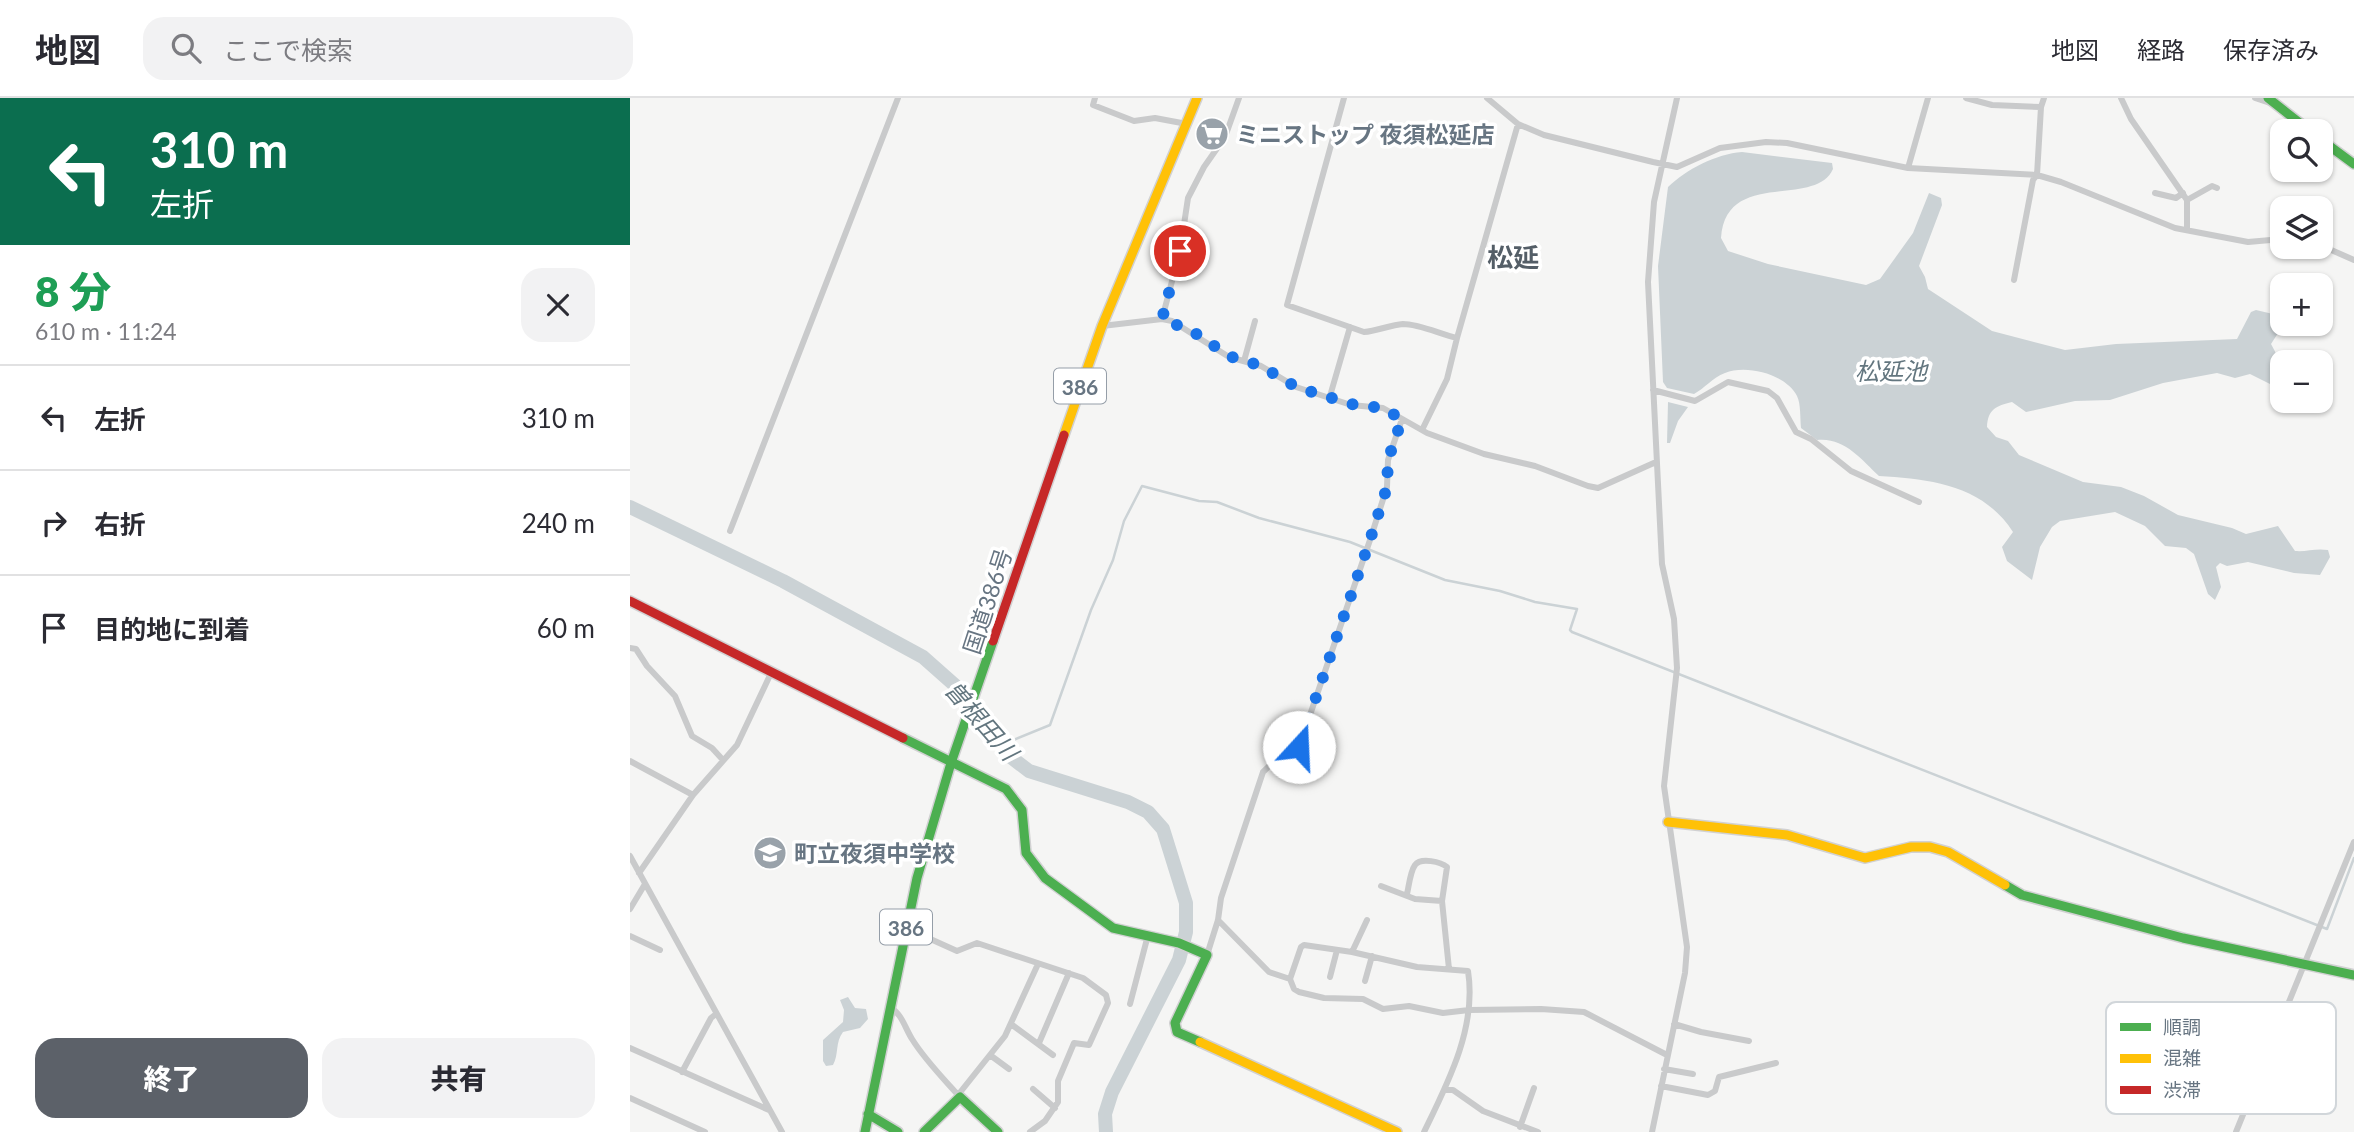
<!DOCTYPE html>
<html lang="ja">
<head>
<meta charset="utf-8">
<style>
  body { margin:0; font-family:Lato,"Noto Sans JP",sans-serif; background:#f2f2f3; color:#2b2b33; height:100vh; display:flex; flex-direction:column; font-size:26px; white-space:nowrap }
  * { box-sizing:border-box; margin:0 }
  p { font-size:23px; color:#7c7c81 }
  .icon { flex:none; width:38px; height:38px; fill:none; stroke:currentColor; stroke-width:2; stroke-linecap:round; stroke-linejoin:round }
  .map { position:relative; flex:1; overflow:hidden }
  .sheet { display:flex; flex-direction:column; background:#fff; width:630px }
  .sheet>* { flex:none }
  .top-card { background:#0b6e4f; color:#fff; overflow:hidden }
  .buttons { position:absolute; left:1640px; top:21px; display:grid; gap:14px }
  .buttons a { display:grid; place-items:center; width:63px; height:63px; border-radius:14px; background:#fff; box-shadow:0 2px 5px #0004; font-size:35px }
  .pin { position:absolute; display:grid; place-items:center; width:60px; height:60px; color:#fff; margin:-30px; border:4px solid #fff; border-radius:50%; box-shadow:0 2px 7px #0007 }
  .me { position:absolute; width:77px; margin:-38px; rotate:20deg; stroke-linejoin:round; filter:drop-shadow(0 0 5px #0008) }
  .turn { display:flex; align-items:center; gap:24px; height:147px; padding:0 35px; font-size:32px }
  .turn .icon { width:91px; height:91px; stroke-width:2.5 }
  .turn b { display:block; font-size:49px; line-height:60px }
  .round { display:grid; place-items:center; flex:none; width:74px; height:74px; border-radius:21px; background:#f2f2f3 }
  .head { display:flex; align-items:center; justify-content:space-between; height:119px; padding:0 35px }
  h1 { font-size:42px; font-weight:800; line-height:52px; color:#1e9e55 }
  .action { display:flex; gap:14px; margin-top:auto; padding:14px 35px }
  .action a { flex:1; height:80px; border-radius:21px; background:#5c6169; color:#fff; font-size:28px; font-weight:800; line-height:80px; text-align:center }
  .action a+a { background:#f2f2f3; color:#2b2b33 }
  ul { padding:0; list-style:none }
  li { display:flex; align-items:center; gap:21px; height:105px; padding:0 35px; border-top:2px solid #e1e1e2 }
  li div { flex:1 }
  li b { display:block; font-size:26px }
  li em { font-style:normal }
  header { display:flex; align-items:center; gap:42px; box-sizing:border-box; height:98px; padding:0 35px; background:#fff; border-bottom:2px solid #e1e1e2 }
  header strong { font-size:33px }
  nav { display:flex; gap:38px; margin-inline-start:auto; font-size:24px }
  .search { width:490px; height:63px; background:#f2f2f3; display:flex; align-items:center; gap:18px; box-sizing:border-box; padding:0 24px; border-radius:21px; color:#7c7c81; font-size:26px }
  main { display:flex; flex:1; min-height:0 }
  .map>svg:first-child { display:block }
  .water { fill:#cbd2d5 }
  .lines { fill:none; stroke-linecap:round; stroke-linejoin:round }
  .stream { stroke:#cbd2d5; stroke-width:2.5 }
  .river { stroke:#cbd2d5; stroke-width:14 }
  .fast-casing { stroke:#d1d1d2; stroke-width:12 }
  .slow-casing { stroke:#d1d1d2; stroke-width:12 }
  .jam-casing { stroke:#d1d1d2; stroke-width:12 }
  .street { stroke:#c9cacb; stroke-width:6 }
  .fast { stroke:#4caf50; stroke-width:9 }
  .slow { stroke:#ffc107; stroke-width:9 }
  .jam { stroke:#c62828; stroke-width:9 }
  .route { stroke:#1a73e8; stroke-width:12; stroke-dasharray:0 21.6 }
  .labels { text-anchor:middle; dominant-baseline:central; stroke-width:7; stroke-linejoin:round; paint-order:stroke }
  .shield { fill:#fff; stroke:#959ea8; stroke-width:2 }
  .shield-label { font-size:21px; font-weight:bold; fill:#677582 }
  .poi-label { font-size:23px; font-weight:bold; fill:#677582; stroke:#fff; text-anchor:start }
  .street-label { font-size:23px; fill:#677582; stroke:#fff }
  .water-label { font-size:24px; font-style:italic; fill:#63767f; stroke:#fff }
  .quarter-label { font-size:26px; font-weight:bold; fill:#545e67; stroke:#fff }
  .key { fill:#fff; stroke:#d1d6da; stroke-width:2 }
  .key-label { font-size:19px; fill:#677582 }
</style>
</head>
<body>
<header>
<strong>地図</strong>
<div class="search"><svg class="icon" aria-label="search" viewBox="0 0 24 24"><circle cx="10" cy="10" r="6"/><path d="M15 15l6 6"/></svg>ここで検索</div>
<nav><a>地図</a><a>経路</a><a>保存済み</a></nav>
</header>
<main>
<section class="sheet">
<div class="top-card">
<div class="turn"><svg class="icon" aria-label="left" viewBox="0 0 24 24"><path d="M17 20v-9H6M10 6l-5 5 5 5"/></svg><div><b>310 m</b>左折</div></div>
</div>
<div class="head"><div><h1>8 分</h1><p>610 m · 11:24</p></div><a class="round"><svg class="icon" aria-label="close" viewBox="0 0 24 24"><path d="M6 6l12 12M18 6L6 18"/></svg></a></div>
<ul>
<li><svg class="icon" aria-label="left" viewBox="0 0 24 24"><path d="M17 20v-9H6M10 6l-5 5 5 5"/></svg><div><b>左折</b></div><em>310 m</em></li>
<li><svg class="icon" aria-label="right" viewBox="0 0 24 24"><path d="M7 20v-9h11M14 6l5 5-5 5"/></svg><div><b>右折</b></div><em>240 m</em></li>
<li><svg class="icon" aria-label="arrive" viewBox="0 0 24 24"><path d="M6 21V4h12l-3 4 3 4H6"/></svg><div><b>目的地に到着</b></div><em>60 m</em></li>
</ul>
<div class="action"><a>終了</a><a>共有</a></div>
</section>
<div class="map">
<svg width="1724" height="1034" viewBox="0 0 1724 1034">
  <rect width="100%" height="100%" fill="#f5f5f4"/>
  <!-- water -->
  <path class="water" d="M 1112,54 L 1202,65 L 1203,71 C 1185,111 1096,70 1091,140 L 1098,153 L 1138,166 L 1236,187 L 1250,181 L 1283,135 L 1299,95 L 1311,100 L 1312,107 L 1289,168 L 1295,179 L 1298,191 L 1362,233 L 1435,252 L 1486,246 L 1607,241 L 1621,214 L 1626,212 L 1647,217 L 1650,232 L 1641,246 L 1648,259 L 1661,264 L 1652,264 L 1652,292 L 1620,276 L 1605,280 L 1587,275 L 1533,285 L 1480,302 L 1445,303 L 1396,314 L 1382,304 C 1366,308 1358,311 1357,329 L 1366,339 L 1378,343 L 1389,357 L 1453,384 L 1491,389 L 1514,398 L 1548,417 L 1602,430 L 1616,436 L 1648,428 L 1665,453 C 1677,454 1685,450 1698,452 L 1700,459 L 1690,477 L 1664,475 L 1618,464 L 1597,468 L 1590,465 L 1586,469 L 1591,489 L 1585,502 L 1578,496 L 1564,456 L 1556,450 L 1535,448 L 1515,428 L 1485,414 L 1430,423 L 1422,429 L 1410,449 L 1402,482 L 1377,463 L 1372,449 L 1383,434 C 1353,387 1300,381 1249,378 C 1231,361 1214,339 1187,342 L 1171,330 C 1170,321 1171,306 1167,298 C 1156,276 1116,266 1095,275 C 1082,280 1075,290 1064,296 L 1037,290 L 1033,284 L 1028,168 L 1038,89 C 1057,71 1086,56 1112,54 Z
    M 1038,304 L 1058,309 L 1048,323 L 1040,345 L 1037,345 Z
    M 218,899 L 225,910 L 236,911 L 238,921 L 230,930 L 213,934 C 205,944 209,957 203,967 L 196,968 L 193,963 L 193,942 L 213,924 L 214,912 L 210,902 Z"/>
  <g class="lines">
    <!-- stream -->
    <path class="stream" d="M 371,647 L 420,627 L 461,512 L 483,462 L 494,423 L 512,388 L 569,403 L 587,404 L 629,420 L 720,444 L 815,482 L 870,493 L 905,504 L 947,511 L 940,532 L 942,534 L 1697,831 L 1724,760"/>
    <!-- river -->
    <path class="river" d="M 0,409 L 153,483 L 293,559 L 328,590 L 382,660 L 399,673 L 498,704 L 518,714 L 533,731 L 556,805 L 556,834 L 549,862 L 482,994 L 475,1016 L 476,1034"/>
    <defs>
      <path id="fast" d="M 1638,0 L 1680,33
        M 1690,41 L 1724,66
        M 273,640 L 376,691 L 392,712 L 396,755 L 415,780 L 483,830 L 549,845 L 577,857 L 545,925 L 547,934 L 570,944
        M 1375,787 L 1392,797 L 1553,840 L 1724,877
        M 238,1016 L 268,1034
        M 235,1034 L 287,780 L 321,665 L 363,543
        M 294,1034 L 330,999 L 368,1034"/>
      <path id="slow" d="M 434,337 L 472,228 L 567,0
        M 1038,724 L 1157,737 L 1235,760 L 1281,749 L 1300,749 L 1318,754 L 1375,787
        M 570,944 L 767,1034"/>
      <path id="jam" d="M 0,503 L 273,640
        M 363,543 L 434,337"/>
    </defs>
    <!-- fast casing -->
    <use href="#fast" class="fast-casing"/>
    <!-- slow casing -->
    <use href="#slow" class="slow-casing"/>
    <!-- jam casing -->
    <use href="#jam" class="jam-casing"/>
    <!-- street -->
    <path class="street" d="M 465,0 L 463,7 L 504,23 L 525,20 L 557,26
      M 714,0 L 657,207 L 734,234 C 747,233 760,227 773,226 C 789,226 810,236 827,240 L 888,26
      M 857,0 L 888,26 L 914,37 L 1023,64 L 1047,69 L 1090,50 L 1136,44 L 1157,45 L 1278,70 L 1407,77 L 1431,84 L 1545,130 L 1618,144 L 1652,141
      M 1336,0 L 1362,7 L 1411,9
      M 1491,0 L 1501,21 L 1557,102 L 1557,132
      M 1625,0 L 1643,6
      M 1278,70 L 1298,0
      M 1525,95 L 1546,100 L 1553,95
      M 1557,102 L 1582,88 L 1587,90
      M 1690,147 L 1724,162
      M 1384,182 L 1403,82 L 1407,77 L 1411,9 L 1414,0
      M 532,221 L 550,153 L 558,100 L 574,69 L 595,39 L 609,0
      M 472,228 L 532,221 L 542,223 L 599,259 L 631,268 L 666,289 L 721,307 L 753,310 L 797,335 L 854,356 L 905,368 L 958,388 L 968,390 L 1026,364
      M 614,263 L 625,223
      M 1023,292 L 1065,303 L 1098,284 L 1138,293 L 1147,300 L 1166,334 L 1181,341 L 1221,373 L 1289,404
      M 700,298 L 720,229
      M 792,332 L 817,281 L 827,240
      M 100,433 L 268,0
      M 0,550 L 6,551 L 17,568 L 45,598 L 62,638 L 82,650 L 93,662
      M 0,663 L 63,697
      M 0,758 L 152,1034
      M 9,775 L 63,697 L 107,647 L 142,573
      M 751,788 L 785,801 L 812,803
      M 777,796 C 779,788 780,774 785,767 C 791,759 811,764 817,769 L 812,803 L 819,871
      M 0,811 L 15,786
      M 588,822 L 639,874 L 660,881 L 671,849 L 674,847 L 722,854 L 787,869 L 838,873 C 847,929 818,985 794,1034
      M 276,830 L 327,853 L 347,845 L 453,880 L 476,897 L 478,905 L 459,947 L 444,945 L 428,983 L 428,1004 L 415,1023 L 400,1034
      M 0,838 L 30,852
      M 722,854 L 737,822
      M 577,857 L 588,822 L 591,800 L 633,674 L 655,653 L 669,649 L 740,442 L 757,389 L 758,362 L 772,321
      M 700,879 L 707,852
      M 660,881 L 664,891 L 669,894 L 694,900 L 733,901 L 753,911 L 779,908 L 813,915 L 839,912 L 911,911 L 954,914 L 1037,957
      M 735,883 L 742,858
      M 500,906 L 518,837
      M 260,909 C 272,916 275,930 282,941 C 295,962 312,979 329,998
      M 381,926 L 423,957
      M 1044,926 L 1071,934 L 1119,943
      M 409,945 L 439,875
      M 0,950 L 139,1012
      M 360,957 L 379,971
      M 1034,971 L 1063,976
      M 52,974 L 81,920 L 86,916
      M 1031,988 L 1078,997 L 1085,993 L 1089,979 L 1146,965
      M 403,991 L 425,1010
      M 815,992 L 823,992 L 853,1013 L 908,1034
      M 328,997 L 375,938 L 408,866
      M 0,1000 L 75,1034
      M 890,1029 L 904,990
      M 1022,1034 L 1055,875 L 1057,849 L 1034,688 L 1047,570 L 1044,521 L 1032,466 L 1018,184 L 1024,104 L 1047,0
      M 1606,1034 L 1724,744"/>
    <!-- fast -->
    <use href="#fast" class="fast"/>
    <!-- slow -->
    <use href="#slow" class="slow"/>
    <!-- jam -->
    <use href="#jam" class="jam"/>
  </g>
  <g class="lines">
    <!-- route -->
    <path class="route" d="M 550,153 L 532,221 L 562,233 L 599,258 L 631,268 L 666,289 L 721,306 L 752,310 L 772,321 L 758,362 L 757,389 L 740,442 L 669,649"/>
  </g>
  <!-- icons -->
  <defs>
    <symbol id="supermarket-disc" viewBox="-11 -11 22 22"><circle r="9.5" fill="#99a2aa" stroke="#fff"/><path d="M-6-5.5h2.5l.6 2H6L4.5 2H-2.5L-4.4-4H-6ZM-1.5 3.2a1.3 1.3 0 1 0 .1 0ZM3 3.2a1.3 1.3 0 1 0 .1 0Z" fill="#fff"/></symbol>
    <symbol id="school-disc" viewBox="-11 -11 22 22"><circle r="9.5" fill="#99a2aa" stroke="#fff"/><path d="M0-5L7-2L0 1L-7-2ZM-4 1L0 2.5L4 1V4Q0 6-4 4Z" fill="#fff"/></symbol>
  </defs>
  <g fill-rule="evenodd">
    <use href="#supermarket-disc" x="563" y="17" width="38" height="38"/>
    <use href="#school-disc" x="121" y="736" width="38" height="38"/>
  </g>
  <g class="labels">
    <!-- shield labels -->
    <g class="shield">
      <rect x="424" y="270.5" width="52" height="35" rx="5"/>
      <rect x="250" y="811.5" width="52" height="35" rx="5"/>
    </g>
    <g class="shield-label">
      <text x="450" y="288">386</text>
      <text x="276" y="829">386</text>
    </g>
    <!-- poi labels -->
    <g class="poi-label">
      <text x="606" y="36">ミニストップ 夜須松延店</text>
      <text x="164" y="755">町立夜須中学校</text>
    </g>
    <!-- street labels -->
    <g class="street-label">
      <text transform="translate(357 503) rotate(-72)">国道386号</text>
    </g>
    <!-- water labels -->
    <g class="water-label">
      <text x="1261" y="272">松延池</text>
      <text transform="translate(352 622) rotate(49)">曽根田川</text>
    </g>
    <!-- quarter labels -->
    <g class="quarter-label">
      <text x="883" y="159">松延</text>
    </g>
  </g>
  <!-- legend -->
  <rect x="1476" y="904" width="230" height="112" rx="10" class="key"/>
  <rect x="1490" y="925" width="31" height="8" fill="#4caf50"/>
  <rect x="1490" y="956" width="31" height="9" fill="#ffc107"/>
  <rect x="1490" y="988" width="31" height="8" fill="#c62828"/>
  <g class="key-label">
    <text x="1533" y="936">順調</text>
    <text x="1533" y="967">混雑</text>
    <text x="1533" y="999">渋滞</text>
  </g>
</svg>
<div class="buttons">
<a><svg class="icon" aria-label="search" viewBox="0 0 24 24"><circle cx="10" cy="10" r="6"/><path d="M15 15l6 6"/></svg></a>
<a><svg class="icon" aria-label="layers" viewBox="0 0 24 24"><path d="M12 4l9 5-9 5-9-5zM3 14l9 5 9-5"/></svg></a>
<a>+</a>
<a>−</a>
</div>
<div class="pin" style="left:550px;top:153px;background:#d93025"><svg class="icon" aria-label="arrive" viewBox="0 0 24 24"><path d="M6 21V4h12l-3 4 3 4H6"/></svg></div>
<svg class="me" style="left:669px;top:649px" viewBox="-20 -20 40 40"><circle r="19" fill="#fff"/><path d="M0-13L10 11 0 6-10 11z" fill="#1a73e8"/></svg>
</div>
</main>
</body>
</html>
